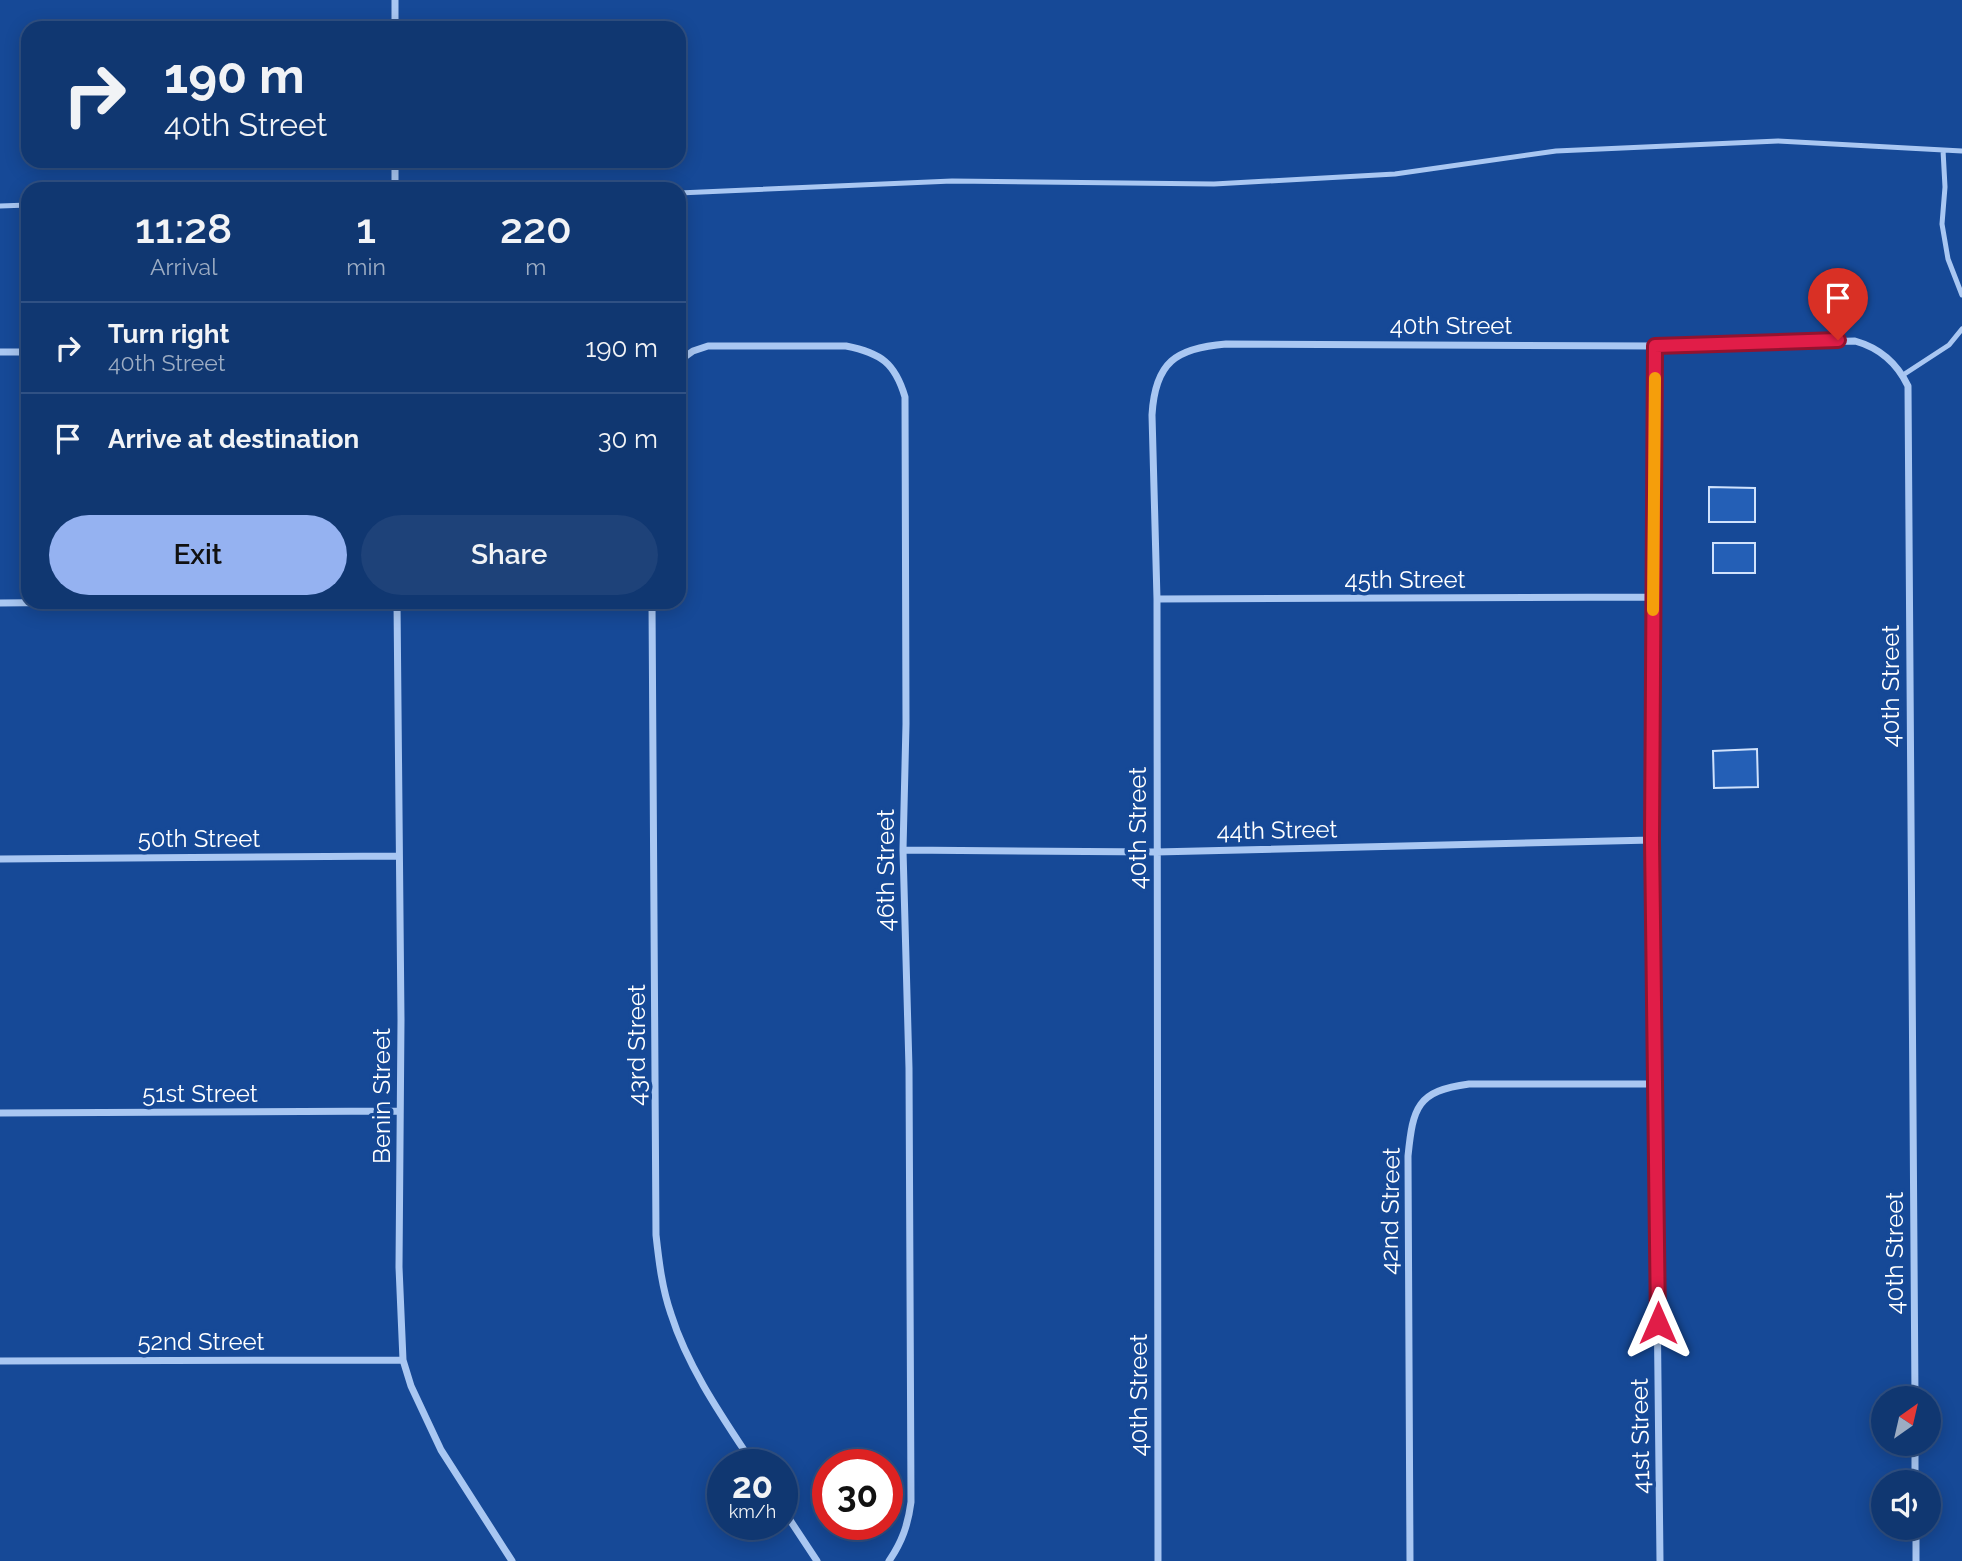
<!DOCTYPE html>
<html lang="en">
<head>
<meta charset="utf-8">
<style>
  body { margin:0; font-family:Raleway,sans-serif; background:#1e4279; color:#f1f3f6; height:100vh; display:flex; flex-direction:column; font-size:26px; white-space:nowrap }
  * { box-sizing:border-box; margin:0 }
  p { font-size:23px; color:#9cacc3 }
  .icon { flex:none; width:38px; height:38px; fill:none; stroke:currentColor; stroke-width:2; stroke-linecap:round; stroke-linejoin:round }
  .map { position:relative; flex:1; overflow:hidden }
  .side { position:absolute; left:21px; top:182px; width:665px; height:427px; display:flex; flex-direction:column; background:#103771; border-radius:21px; box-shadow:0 4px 18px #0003,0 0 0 2px #305184 }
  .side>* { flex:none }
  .banner { position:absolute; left:21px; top:21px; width:665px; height:147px; border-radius:21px; box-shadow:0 4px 18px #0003,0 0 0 2px #305184; background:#103771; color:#f1f3f6; overflow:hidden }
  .needle { width:46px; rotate:34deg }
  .controls { position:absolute; left:1871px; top:1386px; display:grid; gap:14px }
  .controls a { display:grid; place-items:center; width:70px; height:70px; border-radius:50%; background:#103771; box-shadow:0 4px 18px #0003,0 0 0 2px #305184; font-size:35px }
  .speed { position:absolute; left:707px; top:1449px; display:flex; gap:14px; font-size:35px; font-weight:700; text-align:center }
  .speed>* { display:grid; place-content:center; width:91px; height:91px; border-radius:50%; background:#103771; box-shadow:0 4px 18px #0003,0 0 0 2px #305184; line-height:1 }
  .speed small { font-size:18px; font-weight:400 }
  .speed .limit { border:10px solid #d22; background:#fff; color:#111 }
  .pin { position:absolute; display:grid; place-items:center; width:60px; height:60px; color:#fff; margin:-72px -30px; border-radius:50% 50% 50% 0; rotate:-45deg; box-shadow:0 0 7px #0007 }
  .pin .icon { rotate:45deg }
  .me { position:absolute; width:77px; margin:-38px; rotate:0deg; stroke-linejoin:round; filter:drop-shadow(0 0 5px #0008) }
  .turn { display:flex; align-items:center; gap:24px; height:147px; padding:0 28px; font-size:32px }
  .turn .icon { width:91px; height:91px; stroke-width:2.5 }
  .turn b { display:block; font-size:49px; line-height:60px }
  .eta { display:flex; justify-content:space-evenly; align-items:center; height:119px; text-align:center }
  .eta b { font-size:42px; font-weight:600; line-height:49px }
  .button { display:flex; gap:14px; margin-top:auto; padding:14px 28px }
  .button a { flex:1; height:80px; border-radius:42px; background:#95b2f1; color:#111; font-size:28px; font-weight:600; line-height:80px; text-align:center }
  .button a+a { background:#1e4279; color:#f1f3f6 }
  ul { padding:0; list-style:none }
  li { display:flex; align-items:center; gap:21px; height:91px; padding:0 28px; border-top:2px solid #305184 }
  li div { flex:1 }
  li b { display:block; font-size:26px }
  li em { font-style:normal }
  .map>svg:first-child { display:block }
  .building { fill:#245fb6; stroke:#d0e2fc; stroke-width:2 }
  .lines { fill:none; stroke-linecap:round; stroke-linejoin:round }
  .lane { stroke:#a9c7f2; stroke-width:5 }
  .street { stroke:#a9c7f2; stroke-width:7 }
  .route-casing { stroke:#92132f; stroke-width:18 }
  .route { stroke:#e11d48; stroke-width:12 }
  .slow { stroke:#f59e0b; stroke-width:12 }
  .labels { text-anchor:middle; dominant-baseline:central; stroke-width:7; stroke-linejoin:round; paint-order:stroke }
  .street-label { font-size:24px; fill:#fff; stroke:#164997 }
</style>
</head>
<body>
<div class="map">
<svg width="1962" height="1561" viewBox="0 0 1962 1561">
  <rect width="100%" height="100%" fill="#164997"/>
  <!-- building -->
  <path class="building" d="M 1709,487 L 1755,488 L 1755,522 L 1709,522 Z
    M 1713,543 L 1755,543 L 1755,573 L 1713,573 Z
    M 1757,749 L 1758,787 L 1714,788 L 1713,751 Z"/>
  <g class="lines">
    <!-- lane -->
    <path class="lane" d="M 1943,150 L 1945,187 L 1942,224 L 1948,259 L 1962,295
      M 679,193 L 952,181 L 1214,184 L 1395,174 L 1556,151 L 1778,141 L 1962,151
      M 0,206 L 28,205
      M 1903,375 L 1949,345 L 1962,329"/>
    <!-- street -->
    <path class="street" d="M 395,0 L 395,28
      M 395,161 L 395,189
      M 1655,346 L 1652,840 L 1660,1561
      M 0,352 L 28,352
      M 679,361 L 693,351 L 708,346 L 846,346 C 881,353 895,363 905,397 L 906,724 L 903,850 L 909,1068 L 911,1502 C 908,1525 902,1542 889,1561
      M 1157,599 L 1653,597
      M 397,602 L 401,1020 L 399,1267 L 403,1360 L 411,1386 L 441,1450 L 512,1561
      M 652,602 L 656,1235 C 659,1262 662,1288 671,1314 C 688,1368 723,1418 754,1465
      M 0,603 L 104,602
      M 903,850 L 1156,852 L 1652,840
      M 0,859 L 399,856
      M 0,1113 L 400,1111
      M 0,1361 L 403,1360
      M 1915,1444 L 1915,1482
      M 782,1508 L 817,1561
      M 1916,1528 L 1916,1561
      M 1158,1561 L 1157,599 L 1152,415 C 1155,362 1176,348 1226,344 L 1655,346 L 1855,341 C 1880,348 1897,363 1908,386 L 1915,1398
      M 1410,1561 L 1408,1156 C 1413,1107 1417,1091 1469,1084 L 1656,1084"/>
  </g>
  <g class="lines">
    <defs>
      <path id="route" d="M 1658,1323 L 1652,840 L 1655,346 L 1838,340"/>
    </defs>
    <!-- route casing -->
    <use href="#route" class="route-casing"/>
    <!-- route -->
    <use href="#route" class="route"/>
    <!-- slow -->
    <path class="slow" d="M 1653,610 L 1655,378"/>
  </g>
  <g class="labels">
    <!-- street labels -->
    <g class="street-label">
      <text x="1451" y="325">40th Street</text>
      <text x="1405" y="579">45th Street</text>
      <text transform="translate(1890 686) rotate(-90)">40th Street</text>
      <text transform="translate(1137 828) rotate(-90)">40th Street</text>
      <text transform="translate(1277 830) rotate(-1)">44th Street</text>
      <text x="199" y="838">50th Street</text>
      <text transform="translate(885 870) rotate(-90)">46th Street</text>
      <text transform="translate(636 1045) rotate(-90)">43rd Street</text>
      <text x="200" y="1093">51st Street</text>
      <text transform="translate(381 1096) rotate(-90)">Benin Street</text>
      <text transform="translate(1390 1211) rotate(-89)">42nd Street</text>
      <text transform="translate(1894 1253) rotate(-90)">40th Street</text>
      <text x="201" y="1341">52nd Street</text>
      <text transform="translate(1138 1395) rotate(-90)">40th Street</text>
      <text transform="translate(1640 1436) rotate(-91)">41st Street</text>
    </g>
  </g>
</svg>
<div class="controls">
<a><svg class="needle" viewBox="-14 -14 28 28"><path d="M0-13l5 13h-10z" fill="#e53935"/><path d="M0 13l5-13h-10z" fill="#9cacc3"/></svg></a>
<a><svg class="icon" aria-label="sound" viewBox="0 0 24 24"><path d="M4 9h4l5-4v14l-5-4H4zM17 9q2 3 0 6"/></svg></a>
</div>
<div class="speed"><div>20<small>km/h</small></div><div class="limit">30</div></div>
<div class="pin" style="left:1838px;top:340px;background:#d93025"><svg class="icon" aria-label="arrive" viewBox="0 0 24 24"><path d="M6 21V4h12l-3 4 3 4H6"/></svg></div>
<svg class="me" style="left:1658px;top:1323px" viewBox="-20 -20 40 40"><path d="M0-17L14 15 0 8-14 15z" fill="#e11d48" stroke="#fff" stroke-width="4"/></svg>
<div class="banner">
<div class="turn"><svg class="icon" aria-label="right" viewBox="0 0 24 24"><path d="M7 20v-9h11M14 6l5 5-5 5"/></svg><div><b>190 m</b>40th Street</div></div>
</div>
<section class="side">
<div class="eta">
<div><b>11:28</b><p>Arrival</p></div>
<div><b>1</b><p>min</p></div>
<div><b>220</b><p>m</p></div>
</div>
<ul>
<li><svg class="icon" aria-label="right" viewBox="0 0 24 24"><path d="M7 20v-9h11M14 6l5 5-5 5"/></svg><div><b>Turn right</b><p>40th Street</p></div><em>190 m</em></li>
<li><svg class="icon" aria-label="arrive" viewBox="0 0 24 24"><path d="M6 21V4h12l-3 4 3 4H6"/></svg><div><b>Arrive at destination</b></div><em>30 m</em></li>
</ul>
<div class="button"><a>Exit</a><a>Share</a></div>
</section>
</div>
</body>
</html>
